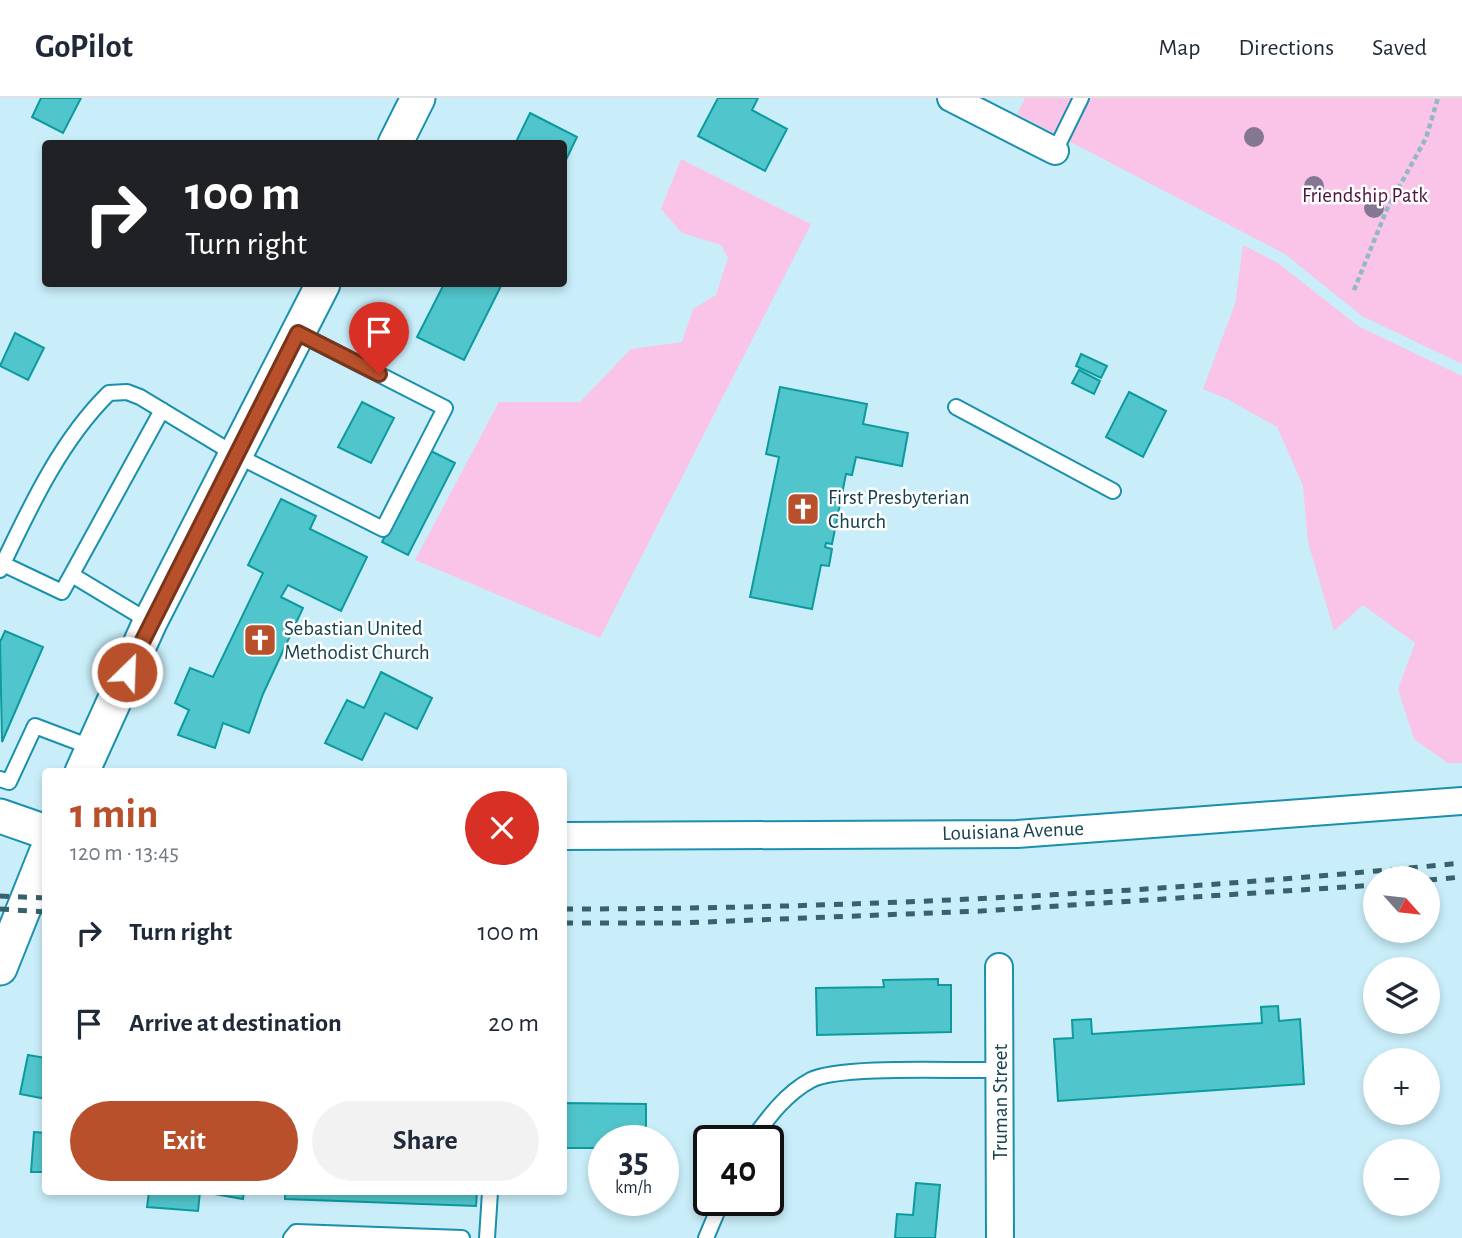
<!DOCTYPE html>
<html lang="en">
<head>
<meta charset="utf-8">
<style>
  body { margin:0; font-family:"Alegreya Sans",sans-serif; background:#f2f2f3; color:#1f2937; height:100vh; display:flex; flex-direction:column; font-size:26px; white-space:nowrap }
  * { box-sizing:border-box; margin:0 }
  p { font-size:23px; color:#747a83 }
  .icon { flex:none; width:38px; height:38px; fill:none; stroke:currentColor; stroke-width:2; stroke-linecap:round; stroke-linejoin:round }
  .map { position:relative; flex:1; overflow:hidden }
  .panel { position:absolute; left:42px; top:670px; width:525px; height:427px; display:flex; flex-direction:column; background:#fff; border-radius:7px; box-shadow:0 4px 10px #0003 }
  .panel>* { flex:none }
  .top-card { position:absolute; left:42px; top:42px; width:525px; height:147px; border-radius:7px; box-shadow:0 4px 10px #0003; background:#202124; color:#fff; overflow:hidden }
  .needle { width:46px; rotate:117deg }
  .buttons { position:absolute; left:1363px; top:768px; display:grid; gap:14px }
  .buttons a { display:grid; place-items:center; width:77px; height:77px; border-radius:50%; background:#fff; box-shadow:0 4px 10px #0003; font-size:35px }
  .speed { position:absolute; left:588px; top:1027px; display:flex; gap:14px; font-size:35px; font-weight:700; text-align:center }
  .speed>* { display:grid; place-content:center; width:91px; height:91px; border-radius:50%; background:#fff; box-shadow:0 4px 10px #0003; line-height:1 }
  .speed small { font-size:18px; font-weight:400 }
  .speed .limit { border:4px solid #111; border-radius:10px; background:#fff; color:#111 }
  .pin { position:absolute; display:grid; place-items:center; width:60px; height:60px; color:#fff; margin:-72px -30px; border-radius:50% 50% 50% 0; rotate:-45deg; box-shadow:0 0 7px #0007 }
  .pin .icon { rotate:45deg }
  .me { position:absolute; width:77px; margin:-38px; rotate:24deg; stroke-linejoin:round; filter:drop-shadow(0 0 5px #0008) }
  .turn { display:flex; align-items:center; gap:24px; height:147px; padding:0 28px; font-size:32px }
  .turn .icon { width:91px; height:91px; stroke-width:2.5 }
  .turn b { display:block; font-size:49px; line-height:60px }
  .round { display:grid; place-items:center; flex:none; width:74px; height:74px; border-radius:37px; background:#f2f2f3 }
  .headline { display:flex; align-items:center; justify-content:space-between; height:119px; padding:0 28px }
  h1 { font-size:42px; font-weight:700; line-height:52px; color:#b8512b }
  .button { display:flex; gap:14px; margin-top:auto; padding:14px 28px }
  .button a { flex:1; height:80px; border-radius:42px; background:#b8512b; color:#fff; font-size:28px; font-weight:700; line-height:80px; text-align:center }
  .button a+a { background:#f2f2f3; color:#1f2937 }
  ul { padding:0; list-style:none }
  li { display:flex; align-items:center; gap:21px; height:91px; padding:0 28px }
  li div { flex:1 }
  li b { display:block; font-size:26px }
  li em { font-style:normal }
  header { display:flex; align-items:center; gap:42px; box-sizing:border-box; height:98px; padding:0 35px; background:#fff; border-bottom:2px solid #e0e1e3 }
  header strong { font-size:33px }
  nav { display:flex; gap:38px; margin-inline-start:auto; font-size:24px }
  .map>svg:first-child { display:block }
  .green { fill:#f9c4e7 }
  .building { fill:#50c5cb; stroke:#0c9a9f; stroke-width:2 }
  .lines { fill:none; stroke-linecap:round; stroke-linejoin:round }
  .service-casing { stroke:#1a90ac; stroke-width:18 }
  .minor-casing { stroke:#1a90ac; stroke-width:30 }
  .tertiary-casing { stroke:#1a90ac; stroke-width:37 }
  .path { stroke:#91b8c4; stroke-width:4.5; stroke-dasharray:5 3.5; stroke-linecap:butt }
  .service { stroke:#fff; stroke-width:14 }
  .minor { stroke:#fff; stroke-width:26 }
  .tertiary { stroke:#fff; stroke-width:33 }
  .rail { stroke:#37616d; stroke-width:5; stroke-dasharray:9 9; stroke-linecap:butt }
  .tree { fill:#857693 }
  .route-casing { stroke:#78351c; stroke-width:18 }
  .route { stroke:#b8512b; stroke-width:12 }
  .labels { text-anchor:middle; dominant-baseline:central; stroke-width:5; stroke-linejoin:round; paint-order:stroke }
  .park-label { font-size:21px; fill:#4e133f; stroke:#fff }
  .poi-label { font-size:21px; fill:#16424e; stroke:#fff; text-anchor:start }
  .street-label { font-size:21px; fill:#16424e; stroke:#fff }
</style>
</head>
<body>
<header>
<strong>GoPilot</strong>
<nav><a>Map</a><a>Directions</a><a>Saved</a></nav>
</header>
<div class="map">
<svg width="1462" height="1140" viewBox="0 0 1462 1140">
  <rect width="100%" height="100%" fill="#c9eefa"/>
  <!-- green -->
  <path class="green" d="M 1025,0 L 1462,0 L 1462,266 L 1362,218 L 1285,156 L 1017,16 Z
    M 681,61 L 811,126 L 600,540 L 415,462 L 499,304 L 580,304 L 631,251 L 682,244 L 693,211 L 716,197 L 728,160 L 721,147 L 682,135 L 661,111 Z
    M 1243,147 L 1278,165 L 1358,228 L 1462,278 L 1462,665 L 1448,665 L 1414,641 L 1398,591 L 1415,545 L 1363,507 L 1334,533 L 1308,444 L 1303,388 L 1277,329 L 1229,302 L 1203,291 L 1235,206 Z"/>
  <!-- building -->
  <path class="building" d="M 41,0 L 81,0 L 63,35 L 32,19 Z
    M 718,0 L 758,0 L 752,12 L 787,31 L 765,73 L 698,38 Z
    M 530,15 L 577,39 L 564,66 L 564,46 L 515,46 Z
    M 444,186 L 502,186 L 464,262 L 417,239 Z
    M 15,235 L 44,250 L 28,282 L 0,268 Z
    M 1081,256 L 1107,268 L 1101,280 L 1076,268 Z
    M 1079,272 L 1100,283 L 1094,296 L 1072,285 Z
    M 780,289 L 867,306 L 863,326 L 908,335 L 902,368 L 856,359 L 852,377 L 846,376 L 832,446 L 826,445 L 825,449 L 832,451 L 829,468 L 821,467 L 812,511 L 750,499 L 779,359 L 766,356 Z
    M 1129,294 L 1166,313 L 1143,359 L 1106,339 Z
    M 362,304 L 394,320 L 371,365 L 338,349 Z
    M 429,352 L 455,365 L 408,457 L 382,444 Z
    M 281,401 L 316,418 L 310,431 L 367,459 L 341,513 L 288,487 L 281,499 L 303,510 L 263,596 L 249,635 L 223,625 L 215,650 L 178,637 L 189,612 L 175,605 L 190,570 L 213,579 L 263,475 L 248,467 Z
    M 5,533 L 43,549 L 2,644 L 0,544 Z
    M 381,574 L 432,600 L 417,631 L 385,615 L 362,662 L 325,645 L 347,602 L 364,610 Z
    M 938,881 L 938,887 L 951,887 L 951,934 L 817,937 L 816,890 L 884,889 L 883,882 Z
    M 1278,908 L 1279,923 L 1300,921 L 1304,986 L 1058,1003 L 1054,941 L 1073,940 L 1072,922 L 1091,921 L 1092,936 L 1262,925 L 1261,909 Z
    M 28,957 L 46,960 L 46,1001 L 20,996 Z
    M 564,1005 L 646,1006 L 646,1043 L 604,1043 L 604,1050 L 564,1050 Z
    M 34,1034 L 46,1035 L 46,1074 L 31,1074 Z
    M 916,1085 L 940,1087 L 935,1140 L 895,1140 L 897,1116 L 913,1117 Z
    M 149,1094 L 200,1094 L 198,1113 L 147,1109 Z
    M 203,1094 L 244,1094 L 243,1101 Z
    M 285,1094 L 477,1094 L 476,1108 L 285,1101 Z"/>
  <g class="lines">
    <defs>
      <path id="service" d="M 1055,53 L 1081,0
        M 956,309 L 1113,393
        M 3,466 L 62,494 L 162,312
        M 0,472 C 29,411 60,343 109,295 L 127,294 L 140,299 L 236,357 L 383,431 L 445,310 L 298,235
        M 72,477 L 150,524
        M 0,681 L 9,684 L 35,628 L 93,650
        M 751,1043 C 768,1020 785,996 811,982 C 839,967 961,973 1000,972
        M 291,1140 L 296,1134 L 462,1140
        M 487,1140 L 490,1094
        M 706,1140 L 722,1102"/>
      <path id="minor" d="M 951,0 L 1055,53
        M 564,738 L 1017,736 L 1462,703
        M 999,869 L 1000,1140"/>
      <path id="tertiary" d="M 395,46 L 418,0
        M 82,674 L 150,524 L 323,186
        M 0,718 L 46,734
        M 0,870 L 46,755"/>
    </defs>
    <!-- service casing -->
    <use href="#service" class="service-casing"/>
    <!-- minor casing -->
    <use href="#minor" class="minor-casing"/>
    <!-- tertiary casing -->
    <use href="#tertiary" class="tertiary-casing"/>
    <!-- path -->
    <path class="path" d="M 1354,192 L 1387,111 L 1426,40 L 1438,0"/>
    <!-- service -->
    <use href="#service" class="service"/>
    <!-- minor -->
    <use href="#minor" class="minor"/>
    <!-- tertiary -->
    <use href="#tertiary" class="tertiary"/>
    <!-- rail -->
    <path class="rail" d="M 1428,782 L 1462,779
      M 0,798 L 46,800
      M 0,811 L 46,814
      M 564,811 C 863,811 1164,794 1462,765
      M 564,825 L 680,825 L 981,813 L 1376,787"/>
  </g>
  <!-- trees -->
  <g class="tree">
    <circle cx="1254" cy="39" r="10"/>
    <circle cx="1314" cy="88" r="10"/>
    <circle cx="1374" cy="110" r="10"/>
  </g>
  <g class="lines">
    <defs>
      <path id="route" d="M 127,574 L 298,235 L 379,276"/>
    </defs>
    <!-- route casing -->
    <use href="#route" class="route-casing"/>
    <!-- route -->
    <use href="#route" class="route"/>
  </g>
  <!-- icons -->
  <defs>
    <symbol id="church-square" viewBox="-11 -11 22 22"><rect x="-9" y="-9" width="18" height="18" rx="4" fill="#b8512b" stroke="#fff"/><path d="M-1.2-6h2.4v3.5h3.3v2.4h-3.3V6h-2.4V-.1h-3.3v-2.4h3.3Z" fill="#fff"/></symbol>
  </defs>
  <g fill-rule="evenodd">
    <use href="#church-square" x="784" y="392" width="38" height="38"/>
    <use href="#church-square" x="241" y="523" width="38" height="38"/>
  </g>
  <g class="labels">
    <!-- park labels -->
    <g class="park-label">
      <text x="1365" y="97">Friendship Patk</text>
    </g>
    <!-- poi labels -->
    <g class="poi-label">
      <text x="828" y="399">First Presbyterian<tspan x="828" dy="24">Church</tspan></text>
      <text x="284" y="530">Sebastian United<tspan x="284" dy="24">Methodist Church</tspan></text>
    </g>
    <!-- street labels -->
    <g class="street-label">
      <text transform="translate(1013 733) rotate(-2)">Louisiana Avenue</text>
      <text transform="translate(1000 1004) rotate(-90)">Truman Street</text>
    </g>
  </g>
</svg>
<div class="buttons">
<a><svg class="needle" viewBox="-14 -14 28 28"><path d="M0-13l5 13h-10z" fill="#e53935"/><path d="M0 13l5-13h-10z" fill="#747a83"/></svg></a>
<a><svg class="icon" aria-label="layers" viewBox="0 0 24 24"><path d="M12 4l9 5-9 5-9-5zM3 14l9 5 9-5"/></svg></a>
<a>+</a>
<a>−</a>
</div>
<div class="speed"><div>35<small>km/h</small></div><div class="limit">40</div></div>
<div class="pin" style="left:379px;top:276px;background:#d93025"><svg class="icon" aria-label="arrive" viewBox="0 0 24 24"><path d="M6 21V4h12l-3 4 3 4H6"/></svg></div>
<svg class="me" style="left:127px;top:574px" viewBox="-20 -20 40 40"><circle r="17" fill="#b8512b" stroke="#fff" stroke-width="3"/><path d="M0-11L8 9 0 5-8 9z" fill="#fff"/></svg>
<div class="top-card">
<div class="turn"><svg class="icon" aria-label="right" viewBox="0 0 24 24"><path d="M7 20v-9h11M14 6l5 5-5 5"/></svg><div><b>100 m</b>Turn right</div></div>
</div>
<section class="panel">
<div class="headline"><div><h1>1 min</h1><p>120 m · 13:45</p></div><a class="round" style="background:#d93025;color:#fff"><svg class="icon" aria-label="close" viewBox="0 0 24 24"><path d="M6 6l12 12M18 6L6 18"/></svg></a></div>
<ul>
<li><svg class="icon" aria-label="right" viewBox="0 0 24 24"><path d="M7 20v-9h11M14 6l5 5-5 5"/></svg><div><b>Turn right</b></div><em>100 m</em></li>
<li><svg class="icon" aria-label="arrive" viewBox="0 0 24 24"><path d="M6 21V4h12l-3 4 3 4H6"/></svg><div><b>Arrive at destination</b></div><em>20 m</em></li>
</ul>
<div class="button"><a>Exit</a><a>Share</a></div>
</section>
</div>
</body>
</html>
